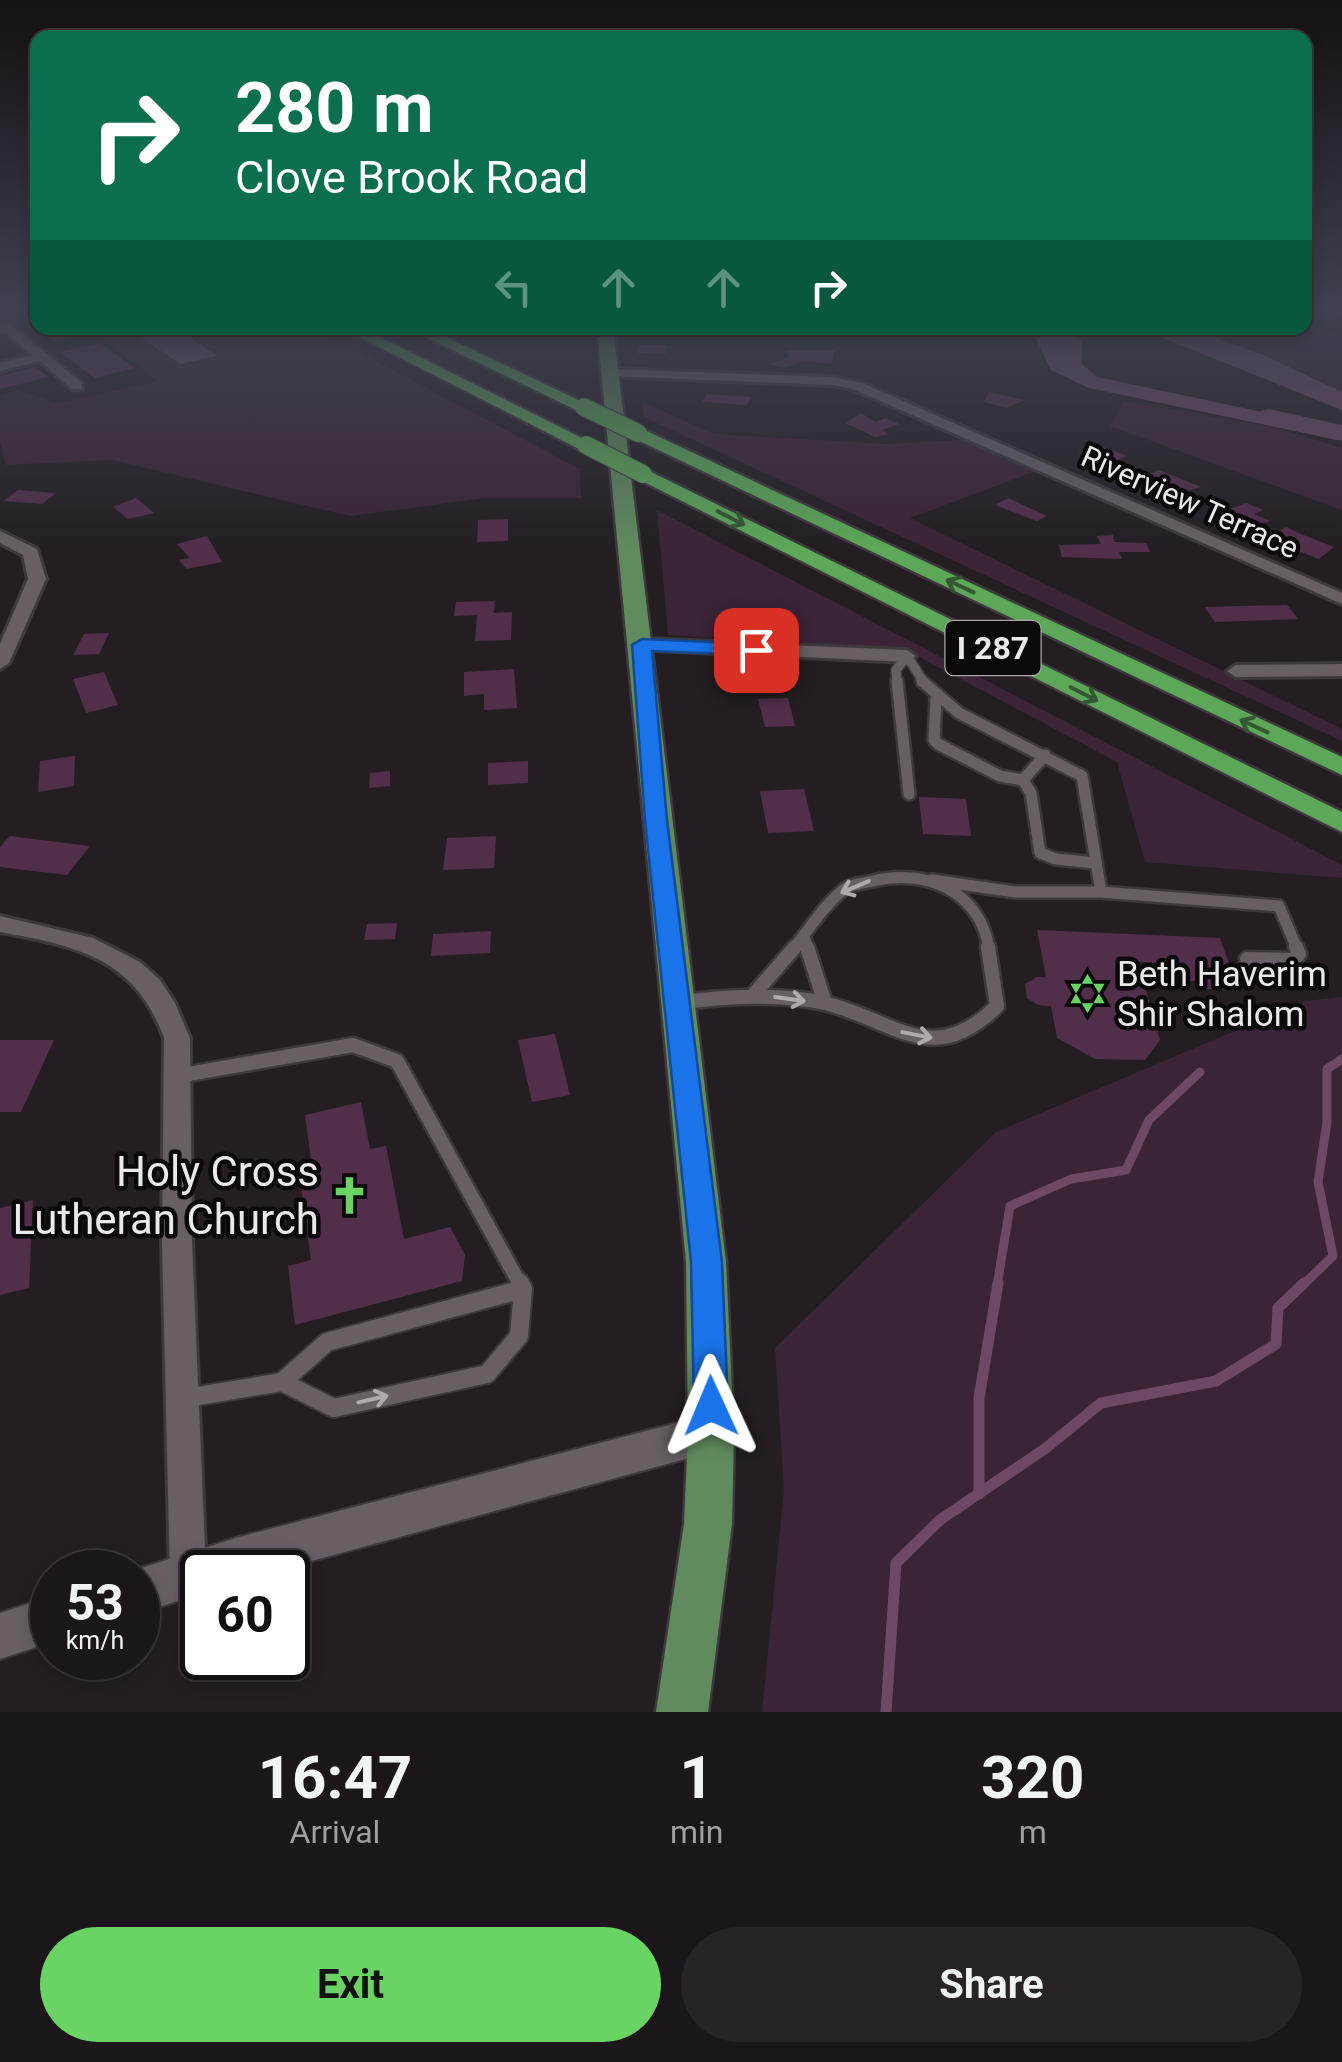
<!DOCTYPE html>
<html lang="en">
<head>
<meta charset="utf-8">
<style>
  body { margin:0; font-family:Roboto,sans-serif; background:#282327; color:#f1f3f6; height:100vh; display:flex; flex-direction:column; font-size:38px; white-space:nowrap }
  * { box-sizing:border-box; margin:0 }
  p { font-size:32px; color:#a09fa2 }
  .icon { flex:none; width:55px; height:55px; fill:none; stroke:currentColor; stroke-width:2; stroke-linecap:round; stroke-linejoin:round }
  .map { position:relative; height:1712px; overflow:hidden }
  .side { display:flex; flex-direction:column; background:#1b161a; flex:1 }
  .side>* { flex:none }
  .top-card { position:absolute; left:30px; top:30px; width:1282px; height:305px; border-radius:20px; box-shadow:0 5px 15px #0003,0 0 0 2px #393539; background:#0b6e4f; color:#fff; overflow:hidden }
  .speed { position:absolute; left:30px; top:1550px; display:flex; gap:20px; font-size:50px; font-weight:700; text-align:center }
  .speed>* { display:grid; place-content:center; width:130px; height:130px; border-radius:50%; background:#1b161a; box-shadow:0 5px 15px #0003,0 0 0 2px #393539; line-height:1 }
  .speed small { font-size:25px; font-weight:400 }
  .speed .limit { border:5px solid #111; border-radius:15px; background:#fff; color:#111 }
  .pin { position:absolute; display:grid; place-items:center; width:85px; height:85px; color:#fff; margin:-42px; border-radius:20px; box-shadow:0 5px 15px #0006 }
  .me { position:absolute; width:110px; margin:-55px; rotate:359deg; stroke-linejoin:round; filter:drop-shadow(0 0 8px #0008) }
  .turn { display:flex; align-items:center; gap:35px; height:210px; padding:0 40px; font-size:45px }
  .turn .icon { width:130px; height:130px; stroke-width:2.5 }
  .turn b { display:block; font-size:70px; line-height:85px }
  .lanes { display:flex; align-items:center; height:95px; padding:0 40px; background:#0003; justify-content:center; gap:50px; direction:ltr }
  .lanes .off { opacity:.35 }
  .eta { display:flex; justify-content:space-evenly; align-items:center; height:170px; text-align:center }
  .eta b { font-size:60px; font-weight:700; line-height:70px }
  .primary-button { display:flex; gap:20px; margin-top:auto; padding:20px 40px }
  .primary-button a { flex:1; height:115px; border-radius:60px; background:#69d464; color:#111; font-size:40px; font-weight:700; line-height:115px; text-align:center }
  .primary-button a+a { background:#282327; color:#f1f3f6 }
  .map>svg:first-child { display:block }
  .green { fill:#3a2436 }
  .water { fill:#6d4966 }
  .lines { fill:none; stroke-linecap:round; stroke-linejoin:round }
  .stream-far1 { stroke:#6d4966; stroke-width:9 }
  .stream { stroke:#6d4966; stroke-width:11 }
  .river { fill:#6d4966; fill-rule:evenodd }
  .building { fill:#512f4b }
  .service-far3-casing { stroke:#3e393d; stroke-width:12 }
  .service-far2-casing { stroke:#3e393d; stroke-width:16 }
  .service-far1-casing { stroke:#3e393d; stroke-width:19 }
  .service-casing { stroke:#3e393d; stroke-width:22 }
  .minor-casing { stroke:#3e393d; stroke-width:6 }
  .tertiary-casing { stroke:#3e393d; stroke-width:4 }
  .primary-casing { stroke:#3e393d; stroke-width:5 }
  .motorway-casing { stroke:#3e393d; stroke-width:5 }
  .service-far3 { stroke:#675f65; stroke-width:9 }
  .service-far2 { stroke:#675f65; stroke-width:11 }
  .service-far1 { stroke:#675f65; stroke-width:14 }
  .service { stroke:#675f65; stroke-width:18 }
  .minor { fill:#675f65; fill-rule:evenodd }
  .tertiary { fill:#675f65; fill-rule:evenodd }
  .primary { fill:#608b5d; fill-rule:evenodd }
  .motorway { fill:#5ca858; fill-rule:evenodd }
  .motorway-bridge-casing { stroke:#3e393d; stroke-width:20; stroke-linecap:butt }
  .motorway-bridge { stroke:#5ca858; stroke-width:18 }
  .oneway { stroke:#345832 }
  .oneway2 { stroke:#b0aaaf }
  .route { fill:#1a73e8; stroke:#114b97; stroke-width:2.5 }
  .labels { text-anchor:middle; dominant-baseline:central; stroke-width:9; stroke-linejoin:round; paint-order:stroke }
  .far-street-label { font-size:30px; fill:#ece7eb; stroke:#0c090b }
  .shield { fill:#0c090b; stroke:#a9a4a8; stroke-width:2.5 }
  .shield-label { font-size:32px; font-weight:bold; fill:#ece7eb }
  .poi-label { font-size:35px; fill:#ece7eb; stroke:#0c090b; text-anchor:start }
  .near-poi-label { font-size:42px; fill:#ece7eb; stroke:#0c090b; text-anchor:end }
</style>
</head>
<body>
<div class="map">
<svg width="1342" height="1712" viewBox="0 0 1342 1712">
  <rect width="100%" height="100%" fill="#241e23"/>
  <!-- green -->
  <path class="green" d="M 1305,324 L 1342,335 L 1342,392 L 1266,356 L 1189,328 L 1305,328 Z
    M 89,328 L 313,328 L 580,469 L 581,498 L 485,498 L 350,516 L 112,460 L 6,465 L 0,442 L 0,395 L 17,390 L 58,403 L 158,381 Z
    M 1123,401 L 1277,428 L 1342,448 L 1342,510 L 1110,426 Z
    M 642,402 L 714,434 L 886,444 L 978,439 L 1047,467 L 910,518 L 1342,729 L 1342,741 L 644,417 Z
    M 657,510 L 1342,865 L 1342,878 L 1145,862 L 1117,762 L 904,649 L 668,635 Z
    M 1342,997 L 1342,1712 L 762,1712 L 784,1490 L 775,1348 L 996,1132 L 1306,1001 Z"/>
  <!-- water -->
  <path class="water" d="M 127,328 L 176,328 L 217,356 L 180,364 Z
    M 1017,328 L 1060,328 L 1082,341 L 1082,364 L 1097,377 L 1320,424 L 1338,440 L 1089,388 L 1051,370 L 1036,339 Z
    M 1138,328 L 1189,328 L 1266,356 L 1342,392 L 1342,410 Z"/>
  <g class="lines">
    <!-- stream-far1 -->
    <path class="stream-far1" d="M 997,1286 L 1010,1206 L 1071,1179 L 1126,1170 L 1149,1120 L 1200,1072
      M 1302,1286 L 1333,1256 L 1318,1182 L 1327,1122 L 1327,1069 L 1342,1059"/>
    <!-- stream -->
    <path class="stream" d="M 979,1494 L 979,1398 L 998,1283
      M 886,1712 L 896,1563 L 940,1520 L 1046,1448 L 1101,1403 L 1216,1381 L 1276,1344 L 1278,1308 L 1304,1283"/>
    <!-- river -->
    <path class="river" d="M 1269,409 L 1342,425 L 1342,441 L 1260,423 L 1256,417 L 1260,411 Z"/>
  </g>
  <!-- building -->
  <path class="building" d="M 38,315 L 38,328 L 77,328 L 87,335 L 54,342 L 23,318 Z
    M 99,343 L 135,368 L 95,378 L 60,352 Z
    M 638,345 L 668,345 L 665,354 L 637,353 Z
    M 786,350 L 835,350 L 831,364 L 803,361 L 784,368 L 769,364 L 789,357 Z
    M 34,367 L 49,377 L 0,389 L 0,376 Z
    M 989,392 L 1025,400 L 1007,408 L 984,402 Z
    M 707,394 L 751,397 L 747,405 L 702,402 Z
    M 861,413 L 876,422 L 886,418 L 899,424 L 882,430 L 889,434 L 875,437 L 845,423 Z
    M 1099,445 L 1127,456 L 1110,463 L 1078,453 Z
    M 1159,470 L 1201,487 L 1187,491 L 1162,480 L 1145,487 L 1132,482 Z
    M 18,490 L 56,493 L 42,504 L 3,501 Z
    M 136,498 L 154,513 L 128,519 L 113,507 Z
    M 1008,498 L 1047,516 L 1037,521 L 995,505 Z
    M 1246,503 L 1264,510 L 1254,514 L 1270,521 L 1264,523 L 1225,511 Z
    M 508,519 L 508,541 L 477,542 L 478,520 Z
    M 1286,527 L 1301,534 L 1334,547 L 1319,559 L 1278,543 L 1289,538 L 1277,532 Z
    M 1113,535 L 1114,542 L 1146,543 L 1150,552 L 1119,552 L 1122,559 L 1062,557 L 1059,545 L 1101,544 L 1097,536 Z
    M 207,536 L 222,562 L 186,569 L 179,560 L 190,558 L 177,544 Z
    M 495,601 L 494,613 L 512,612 L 511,640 L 475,641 L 477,615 L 454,616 L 456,602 Z
    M 1287,605 L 1298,619 L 1215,622 L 1205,607 Z
    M 109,633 L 99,654 L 73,655 L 84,634 Z
    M 514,669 L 517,708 L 484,710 L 484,694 L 464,696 L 464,672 Z
    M 104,672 L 118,705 L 86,713 L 73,679 Z
    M 788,698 L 795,726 L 765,727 L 758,699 Z
    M 75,756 L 74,786 L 38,792 L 40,761 Z
    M 528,761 L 528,783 L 488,785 L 488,763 Z
    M 390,771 L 390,786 L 369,788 L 370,773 Z
    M 804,789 L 814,831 L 768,833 L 760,791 Z
    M 919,797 L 966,799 L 971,836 L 923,834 Z
    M 10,836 L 90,846 L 67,875 L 0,867 L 0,847 Z
    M 496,836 L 494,868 L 443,870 L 447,838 Z
    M 397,923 L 395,939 L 364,940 L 367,924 Z
    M 1037,930 L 1220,938 L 1238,990 L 1203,989 L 1201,981 L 1186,981 L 1181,964 L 1138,962 L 1160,1040 L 1145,1060 L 1095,1059 L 1057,1038 L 1051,1006 L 1038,1005 L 1027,998 L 1025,984 L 1037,977 L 1046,977 Z
    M 491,931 L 490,953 L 431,956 L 433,934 Z
    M 555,1034 L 570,1095 L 532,1102 L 518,1040 Z
    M 0,1040 L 54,1040 L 21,1112 L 0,1112 Z
    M 361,1102 L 370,1149 L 386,1146 L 404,1239 L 450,1227 L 465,1255 L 462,1281 L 295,1325 L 288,1266 L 311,1260 L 298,1163 L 311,1160 L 305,1115 Z
    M 33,1200 L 29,1288 L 0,1295 L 0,1208 Z"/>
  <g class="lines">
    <defs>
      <path id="service-far3" d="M 897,684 L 896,670 L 907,656 L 925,684"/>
      <path id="service-far2" d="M 897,681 L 909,794
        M 922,681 L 959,713 L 1082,776 L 1101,892 L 1279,906 L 1297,949
        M 936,699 L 934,740 L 938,744 L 1000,776 L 1023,780 L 1031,793 L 1040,853 L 1056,859 L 1096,863
        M 1023,780 L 1045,755
        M 932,880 L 1015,892 L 1101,892
        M 804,936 L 808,949
        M 793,949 C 808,931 824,905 843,890 C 850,884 864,883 873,881 C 926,868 980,891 989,949"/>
      <path id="service-far1" d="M 807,947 L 825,1003
        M 1247,959 L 1293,960 L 1299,954 L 1296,947
        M 754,994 L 795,947
        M 681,1002 C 727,997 775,993 820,1002 C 892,1017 931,1072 997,1006 L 988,947
        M 177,1076 L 353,1045 L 397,1061 L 521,1286"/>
      <path id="service" d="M 282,1382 L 334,1408 L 487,1374 L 519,1336 L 523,1289 L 520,1283
        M 186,1398 L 282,1382 L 327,1342 L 523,1289"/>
      <path id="minor" d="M 11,325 L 82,383 L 82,389 L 72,389 L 40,361 L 0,371 L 0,363 L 32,355 L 5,332 L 0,334 L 0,326 Z
        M 610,369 L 833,377 L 862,383 L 1342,593 L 1342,604 L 853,389 L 833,385 L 605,376 L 605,370 Z
        M 0,531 L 37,549 L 46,579 L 9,663 L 0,669 L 0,644 L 28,579 L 23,555 L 0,543 Z
        M 642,639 L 907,650 L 916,656 L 907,662 L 635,649 L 635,641 Z
        M 1342,664 L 1342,676 L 1236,677 L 1227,671 L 1236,665 Z
        M 0,916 L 93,938 L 140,962 L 160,980 L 175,1003 L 190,1038 L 192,1242 L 206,1572 L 202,1572 L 201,1588 L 188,1593 L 175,1588 L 170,1575 L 162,1242 L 164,1038 C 135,958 77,946 0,932 Z"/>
      <path id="tertiary" d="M 711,1414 L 726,1419 L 732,1433 L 726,1447 L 711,1452 L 271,1572 L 202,1572 L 202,1593 L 138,1614 L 138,1572 L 131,1572 L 138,1569 L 239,1537 Z
        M 52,1596 L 52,1642 L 0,1659 L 0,1613 Z"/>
      <path id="primary" d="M 597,328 L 613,328 L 726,1262 L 734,1433 L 732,1524 L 708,1712 L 656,1712 L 684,1524 L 688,1433 L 686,1262 Z"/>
      <path id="motorway" d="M 342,328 L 362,328 L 596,445 L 593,449 L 579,449 Z
        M 407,328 L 427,328 L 593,407 L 584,412 L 578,411 Z
        M 638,427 L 1342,757 L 1342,775 L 631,437 L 628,433 Z
        M 643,468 L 1342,812 L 1342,832 L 636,478 L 636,470 Z"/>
    </defs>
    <!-- service-far3 casing -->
    <use href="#service-far3" class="service-far3-casing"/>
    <!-- service-far2 casing -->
    <use href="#service-far2" class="service-far2-casing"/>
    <!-- service-far1 casing -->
    <use href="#service-far1" class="service-far1-casing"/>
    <!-- service casing -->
    <use href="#service" class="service-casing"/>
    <!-- minor casing -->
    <use href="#minor" class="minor-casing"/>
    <!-- tertiary casing -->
    <use href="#tertiary" class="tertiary-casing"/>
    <!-- primary casing -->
    <use href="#primary" class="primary-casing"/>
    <!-- motorway casing -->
    <use href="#motorway" class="motorway-casing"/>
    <!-- service-far3 -->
    <use href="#service-far3" class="service-far3"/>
    <!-- service-far2 -->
    <use href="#service-far2" class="service-far2"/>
    <!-- service-far1 -->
    <use href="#service-far1" class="service-far1"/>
    <!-- service -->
    <use href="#service" class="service"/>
    <!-- minor -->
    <use href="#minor" class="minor"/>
    <!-- tertiary -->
    <use href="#tertiary" class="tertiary"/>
    <!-- primary -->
    <use href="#primary" class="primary"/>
    <!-- motorway -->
    <use href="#motorway" class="motorway"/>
    <defs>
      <path id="motorway-bridge" d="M 584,407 L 638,433
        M 586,445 L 643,474"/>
    </defs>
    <!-- motorway-bridge casing -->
    <use href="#motorway-bridge" class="motorway-bridge-casing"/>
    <!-- motorway-bridge -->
    <use href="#motorway-bridge" class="motorway-bridge"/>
  </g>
  <!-- one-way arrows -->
  <defs><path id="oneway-shaft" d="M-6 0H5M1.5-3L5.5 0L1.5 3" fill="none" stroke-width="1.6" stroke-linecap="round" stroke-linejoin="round" transform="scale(2.5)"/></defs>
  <g class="oneway">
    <use href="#oneway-shaft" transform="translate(731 518) rotate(27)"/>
    <use href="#oneway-shaft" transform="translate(960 586) rotate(-155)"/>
    <use href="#oneway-shaft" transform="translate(1084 694) rotate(27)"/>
    <use href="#oneway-shaft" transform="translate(1254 726) rotate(-155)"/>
  </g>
  <g class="oneway2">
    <use href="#oneway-shaft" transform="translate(855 887) rotate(157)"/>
    <use href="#oneway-shaft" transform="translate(790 999) rotate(8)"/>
    <use href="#oneway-shaft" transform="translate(917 1035) rotate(11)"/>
    <use href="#oneway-shaft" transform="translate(373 1399) rotate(-13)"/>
  </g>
  <!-- sky -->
  <linearGradient id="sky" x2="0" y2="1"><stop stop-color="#141013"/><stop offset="0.56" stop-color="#3f4150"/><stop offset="1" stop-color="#3f4150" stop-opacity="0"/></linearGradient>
  <rect width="1342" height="550" fill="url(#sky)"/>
  <!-- route -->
  <path class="route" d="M 642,639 L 756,644 L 765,650 L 756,655 L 652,651 L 667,820 L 722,1262 L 728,1406 L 723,1418 L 711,1422 L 699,1418 L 694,1406 L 691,1262 L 645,820 L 632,645 Z"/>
  <!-- icons -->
  <defs>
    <symbol id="synagogue-bare" viewBox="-9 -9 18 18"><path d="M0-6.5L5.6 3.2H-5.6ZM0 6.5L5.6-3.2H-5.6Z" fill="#69d464" stroke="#0c090b" stroke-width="2.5" paint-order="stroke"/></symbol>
    <symbol id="church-bare" viewBox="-9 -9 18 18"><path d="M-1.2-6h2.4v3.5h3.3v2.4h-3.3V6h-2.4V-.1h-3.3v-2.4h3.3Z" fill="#69d464" stroke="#0c090b" stroke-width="2.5" paint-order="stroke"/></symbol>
  </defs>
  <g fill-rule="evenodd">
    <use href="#synagogue-bare" x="1060" y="966" width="55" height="55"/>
    <use href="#church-bare" x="322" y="1168" width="55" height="55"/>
  </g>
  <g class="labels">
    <!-- far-street labels -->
    <g class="far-street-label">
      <text transform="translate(1190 502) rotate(24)">Riverview Terrace</text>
    </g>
    <!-- shield labels -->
    <rect class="shield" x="945.5" y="621" width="95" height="54" rx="8"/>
    <g class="shield-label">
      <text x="993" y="648">I 287</text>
    </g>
    <!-- poi labels -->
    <g class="poi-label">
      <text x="1117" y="974">Beth Haverim<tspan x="1117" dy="40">Shir Shalom</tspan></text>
    </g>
    <!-- near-poi labels -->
    <g class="near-poi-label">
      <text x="319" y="1171">Holy Cross<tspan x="319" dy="48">Lutheran Church</tspan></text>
    </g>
  </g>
</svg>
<div class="speed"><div>53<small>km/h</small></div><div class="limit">60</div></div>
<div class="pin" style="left:756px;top:650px;background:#d93025"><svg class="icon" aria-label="arrive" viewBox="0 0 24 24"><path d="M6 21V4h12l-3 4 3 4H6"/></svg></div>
<svg class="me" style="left:711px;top:1406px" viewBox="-20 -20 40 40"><path d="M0-17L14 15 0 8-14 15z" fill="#1a73e8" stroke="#fff" stroke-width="4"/></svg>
<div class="top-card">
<div class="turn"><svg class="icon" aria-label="right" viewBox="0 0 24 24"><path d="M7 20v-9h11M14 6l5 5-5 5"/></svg><div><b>280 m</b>Clove Brook Road</div></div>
<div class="lanes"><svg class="icon off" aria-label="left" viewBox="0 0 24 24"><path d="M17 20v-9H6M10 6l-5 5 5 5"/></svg><svg class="icon off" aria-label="ahead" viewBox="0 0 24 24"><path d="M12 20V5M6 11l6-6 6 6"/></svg><svg class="icon off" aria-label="ahead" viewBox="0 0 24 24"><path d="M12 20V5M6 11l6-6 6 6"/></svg><svg class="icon" aria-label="right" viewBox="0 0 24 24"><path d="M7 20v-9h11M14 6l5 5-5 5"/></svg></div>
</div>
</div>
<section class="side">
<div class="eta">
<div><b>16:47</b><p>Arrival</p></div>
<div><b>1</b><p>min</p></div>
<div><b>320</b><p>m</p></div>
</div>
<div class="primary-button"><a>Exit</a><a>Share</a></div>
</section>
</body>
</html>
